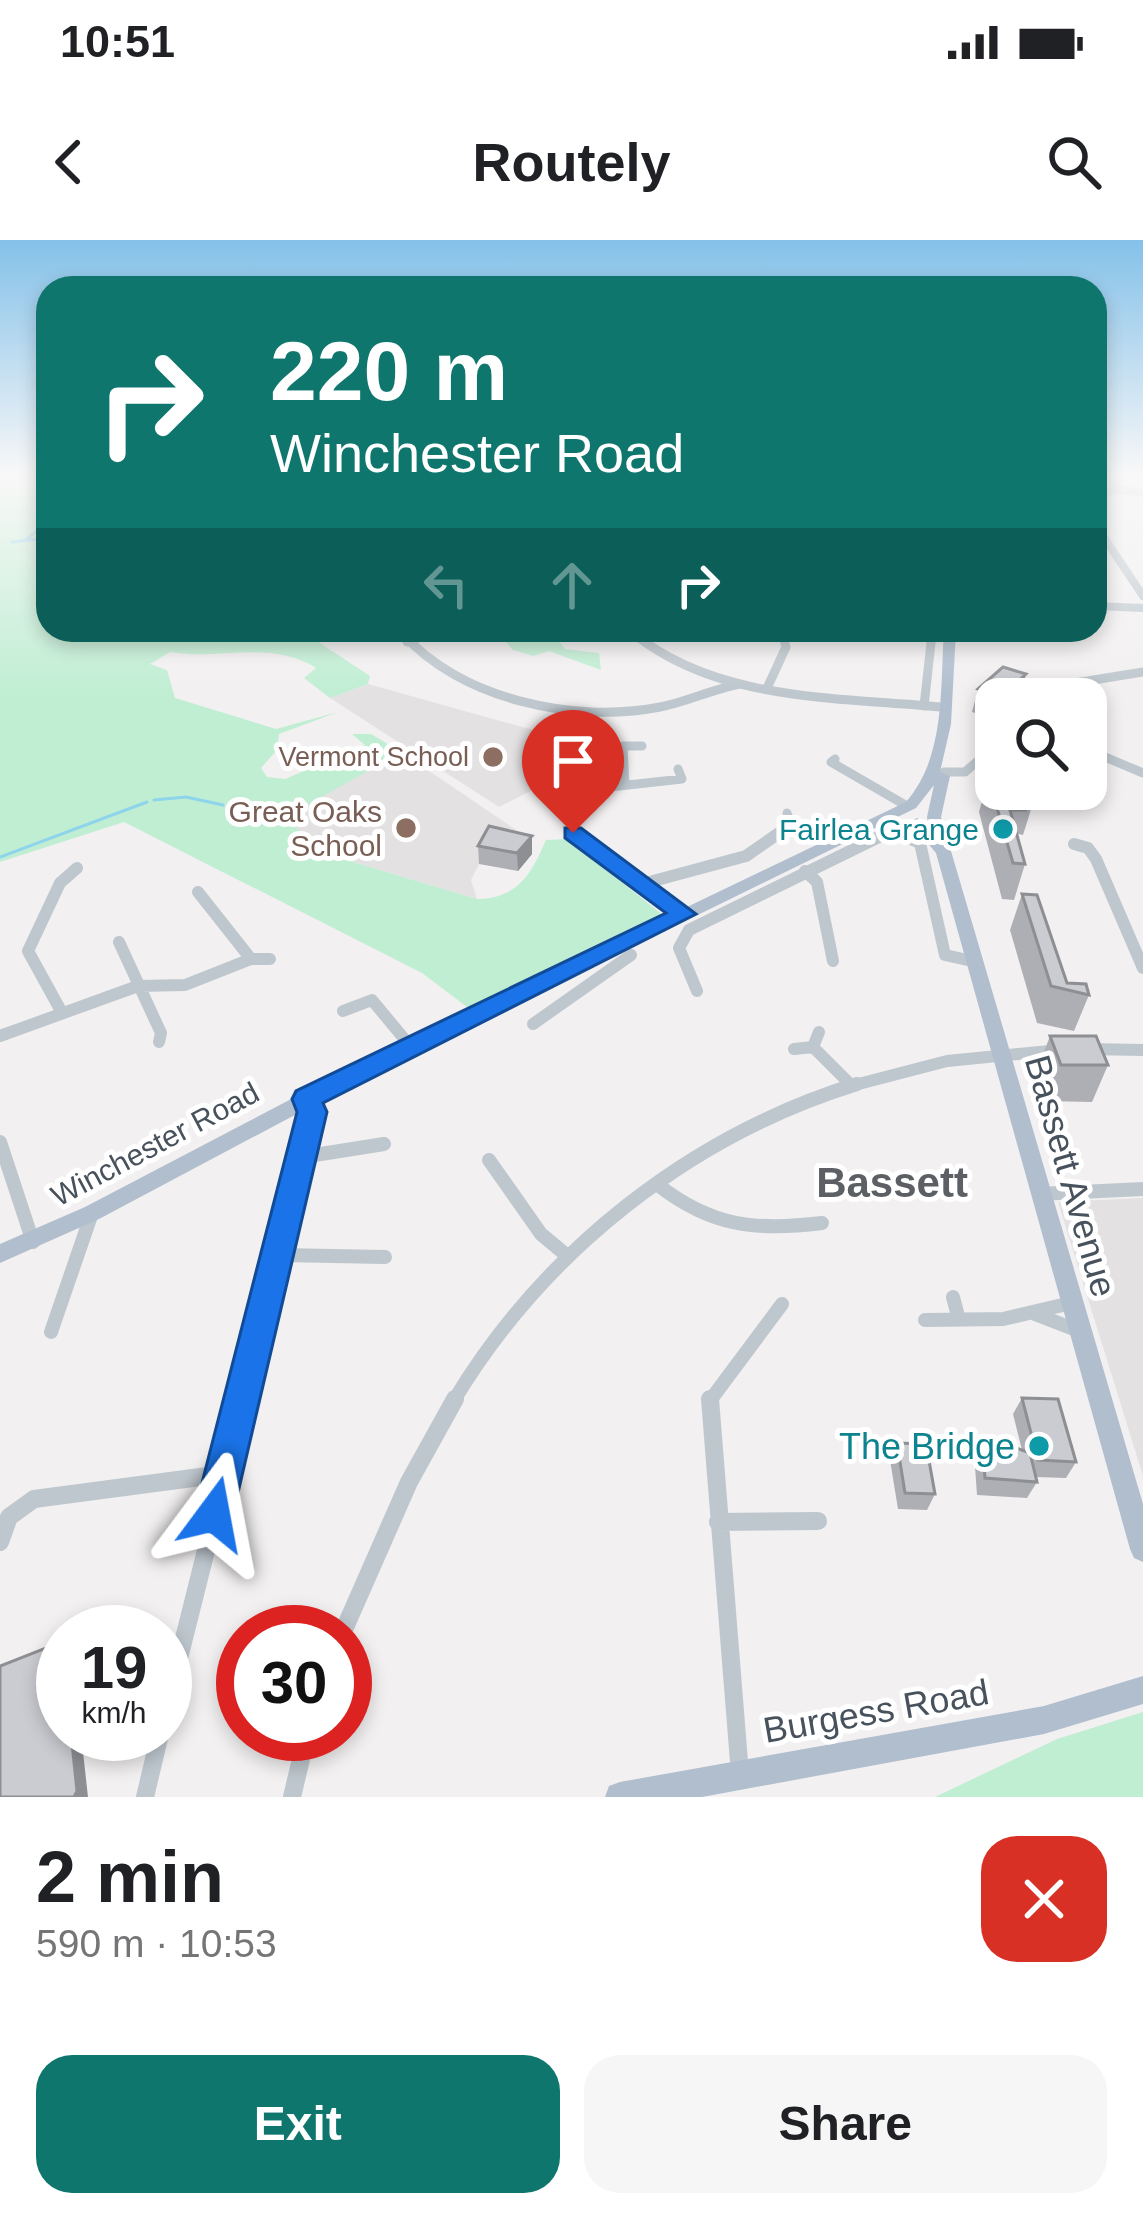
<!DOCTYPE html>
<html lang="en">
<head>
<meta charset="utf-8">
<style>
  body { margin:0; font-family:Helvetica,sans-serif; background:#f6f6f6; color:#202124; height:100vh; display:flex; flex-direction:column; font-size:45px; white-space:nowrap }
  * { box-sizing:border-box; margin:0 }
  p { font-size:39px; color:#757577 }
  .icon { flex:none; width:66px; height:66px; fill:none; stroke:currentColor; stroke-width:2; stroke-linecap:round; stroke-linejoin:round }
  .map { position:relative; height:1557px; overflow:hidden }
  .drawer { display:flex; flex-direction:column; background:#fff; flex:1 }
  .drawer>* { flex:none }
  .banner { position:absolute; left:36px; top:36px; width:1071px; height:366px; border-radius:36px; box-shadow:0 6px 18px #0003; background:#0f766e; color:#fff; overflow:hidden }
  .fabs { position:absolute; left:975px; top:438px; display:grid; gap:24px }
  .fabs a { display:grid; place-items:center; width:132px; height:132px; border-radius:24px; background:#fff; box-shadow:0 6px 18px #0003; font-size:60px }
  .speed { position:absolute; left:36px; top:1365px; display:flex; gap:24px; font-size:60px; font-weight:700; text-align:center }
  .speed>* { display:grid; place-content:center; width:156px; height:156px; border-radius:50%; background:#fff; box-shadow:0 6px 18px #0003; line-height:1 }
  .speed small { font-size:30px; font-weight:400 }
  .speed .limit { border:18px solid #d22; background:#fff; color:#111 }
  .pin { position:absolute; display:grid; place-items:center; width:102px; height:102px; color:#fff; margin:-123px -51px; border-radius:50% 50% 50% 0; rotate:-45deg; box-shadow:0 0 12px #0007 }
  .pin .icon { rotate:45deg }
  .me { position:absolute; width:132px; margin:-66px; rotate:13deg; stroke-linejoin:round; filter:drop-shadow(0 0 9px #0008) }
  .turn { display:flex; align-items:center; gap:42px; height:252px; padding:0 36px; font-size:54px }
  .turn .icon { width:156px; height:156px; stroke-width:2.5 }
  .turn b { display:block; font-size:84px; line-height:102px }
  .lanes { display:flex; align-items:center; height:114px; padding:0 36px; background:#0003; justify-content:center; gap:60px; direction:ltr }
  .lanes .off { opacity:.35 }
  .round { display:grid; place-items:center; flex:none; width:126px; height:126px; border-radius:36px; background:#f6f6f6 }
  .summary { display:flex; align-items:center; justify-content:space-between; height:204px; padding:0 36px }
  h1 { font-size:72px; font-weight:700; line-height:90px }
  .button { display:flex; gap:24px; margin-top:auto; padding:24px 36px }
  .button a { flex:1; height:138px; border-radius:36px; background:#0f766e; color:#fff; font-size:48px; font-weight:700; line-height:138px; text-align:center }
  .button a+a { background:#f6f6f6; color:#202124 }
  .status { display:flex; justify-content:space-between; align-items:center; height:84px; padding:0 60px; background:#fff; direction:ltr }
  .status svg { height:33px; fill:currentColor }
  header { display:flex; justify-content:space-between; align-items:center; height:156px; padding:0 36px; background:#fff; font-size:54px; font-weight:700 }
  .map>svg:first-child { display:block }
  .education { fill:#e3e1e2 }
  .green { fill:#c0eed3 }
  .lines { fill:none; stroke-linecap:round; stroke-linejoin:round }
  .stream { stroke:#8ed4ea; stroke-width:3 }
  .minor-far4 { stroke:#bec7ce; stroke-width:8 }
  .minor-far3 { stroke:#bec7ce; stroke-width:9 }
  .minor-far2 { stroke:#bec7ce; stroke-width:12 }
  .minor-far1 { stroke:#bec7ce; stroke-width:14 }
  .minor { stroke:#bec7ce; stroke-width:18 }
  .primary { fill:#b0bece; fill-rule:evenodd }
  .wall { fill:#aeafb5 }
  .shaded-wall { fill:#8d8f93 }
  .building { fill:#caccd2; stroke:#8d8f93; stroke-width:3 }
  .route { fill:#1a73e8; stroke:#114b97; stroke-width:3 }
  .education-dot { fill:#8d6e63; stroke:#fff; stroke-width:4.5 }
  .culture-dot { fill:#0f9aa8; stroke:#fff; stroke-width:4.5 }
  .labels { text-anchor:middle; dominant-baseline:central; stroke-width:10; stroke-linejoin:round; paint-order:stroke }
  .far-education-label { font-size:27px; fill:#785e54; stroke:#fff; text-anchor:end }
  .education-label { font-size:30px; fill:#785e54; stroke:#fff; text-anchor:end }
  .culture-label { font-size:30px; fill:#0d838f; stroke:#fff; text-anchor:end }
  .street-label { font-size:30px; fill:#48525d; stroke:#fff }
  .near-street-label { font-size:36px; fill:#48525d; stroke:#fff }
  .near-culture-label { font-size:36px; fill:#0d838f; stroke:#fff; text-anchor:end }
  .district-label { font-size:42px; font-weight:bold; fill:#5c6064; stroke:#fff }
</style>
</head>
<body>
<div class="status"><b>10:51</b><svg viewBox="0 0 49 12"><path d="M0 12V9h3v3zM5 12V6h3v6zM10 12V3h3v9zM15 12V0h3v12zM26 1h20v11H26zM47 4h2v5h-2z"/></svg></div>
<header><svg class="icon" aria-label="back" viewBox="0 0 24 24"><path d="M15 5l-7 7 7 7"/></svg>Routely<svg class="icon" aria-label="search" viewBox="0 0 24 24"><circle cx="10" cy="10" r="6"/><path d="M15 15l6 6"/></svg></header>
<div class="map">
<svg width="1143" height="1557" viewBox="0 0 1143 1557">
  <rect width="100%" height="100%" fill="#f2f0f0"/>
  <!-- education -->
  <path class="education" d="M 368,444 L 565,499 L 564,534 L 499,567 L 330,458 Z
    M 401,512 L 528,598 L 479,624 L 471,640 L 477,659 L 343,619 L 281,579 Z
    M 1143,958 L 1143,1236 L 1058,962 Z"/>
  <!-- green -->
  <path class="green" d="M 0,235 L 48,235 L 48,390 L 300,390 L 370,436 L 368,444 L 330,458 L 304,438 L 316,428 C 270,399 219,421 170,412 L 150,424 L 167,430 L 175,458 L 276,489 L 338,472 L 279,494 L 277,510 L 261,528 L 267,537 L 285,539 L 365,505 L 352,494 L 371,494 L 401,512 L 283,579 L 343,619 L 477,659 C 518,658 531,635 546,600 L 568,599 L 665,677 L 471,770 L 422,733 L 124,582 L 0,622 Z
    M 495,390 L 550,390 L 565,409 L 599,413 L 601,430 L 549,411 L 533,416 L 513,410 Z
    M 1143,1472 L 1143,1557 L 935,1557 L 1057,1499 Z"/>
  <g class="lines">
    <!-- stream -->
    <path class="stream" d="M 27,299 L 48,282
      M 12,302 L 48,298
      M 154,560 L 186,557 L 223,565
      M 0,617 L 147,562"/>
    <!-- minor-far4 -->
    <path class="minor-far4" d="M 1105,235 L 1121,250
      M 1095,257 L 1114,250 L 1143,252
      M 1095,284 L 1143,356
      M 1095,366 L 1143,368
      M 399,390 L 404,396
      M 630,390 L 637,396
      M 781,390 L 783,396
      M 423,396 L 439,390"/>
    <!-- minor-far3 -->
    <path class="minor-far3" d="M 402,393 C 460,459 574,484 660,467 C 687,462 712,449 740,444
      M 633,393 C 717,462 839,457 942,467
      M 407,402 L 431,393
      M 768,446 L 786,407 L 782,393
      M 1049,459 L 1075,443 L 1143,432
      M 924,466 L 932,394
      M 1086,509 L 1143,533
      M 835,519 L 831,522 L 907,566
      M 944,532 L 965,532 L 996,505
      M 625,545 L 623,506 L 642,506
      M 577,596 L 573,593 L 583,550 L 682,539 L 678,529
      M 776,596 L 790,581 L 787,573
      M 881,596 L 891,591 L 903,596"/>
    <!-- minor-far2 -->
    <path class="minor-far2" d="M 573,593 L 684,674
      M 896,593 L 920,603 L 945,715 L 972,721
      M 1074,604 L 1088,608 L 1096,619 L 1143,728
      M 805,631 L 817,642 L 833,721
      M 642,644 L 746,616 L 779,593
      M 198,652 L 251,719
      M 119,702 L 161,793 L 159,802
      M 697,751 L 679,708 L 689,690 L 887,593
      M 61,771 L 28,711 L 60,643 L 77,628
      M 343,771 L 372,760 L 411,807
      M 533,784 L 631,715
      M 0,796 L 138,746 L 185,745 L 251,719 L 270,719
      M 813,807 L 851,845
      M 794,809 L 813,807 L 819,792
      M 1086,809 L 1143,810
      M 847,847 L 947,821 L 1060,810"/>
    <!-- minor-far1 -->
    <path class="minor-far1" d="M 0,902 L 33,1002
      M 302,917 L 384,904
      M 489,920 L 541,994 L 565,1014
      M 658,945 C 712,987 756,991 822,983
      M 1039,954 L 1143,949
      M 281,1015 L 385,1017
      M 953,1057 L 959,1080
      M 1035,1074 L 1079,1091
      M 925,1080 L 1003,1079 L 1071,1063
      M 51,1092 L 92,973
      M 243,1162 L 312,871 L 307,859
      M 453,1162 C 543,1012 689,896 857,844
      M 709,1162 L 782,1064"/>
    <!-- minor -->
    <path class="minor" d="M 710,1159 L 740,1534
      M 718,1282 L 818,1281
      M 0,1302 L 9,1277 L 34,1259 L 223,1234
      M 343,1392 L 409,1242 L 455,1159
      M 165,1474 L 244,1159
      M 145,1557 L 160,1494
      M 292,1557 L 307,1494"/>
    <!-- primary -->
    <path class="primary" d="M 944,390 L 956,390 L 951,484 L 940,532 L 950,536 L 941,577 L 1143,1264 L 1143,1322 L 1134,1318 L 1130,1309 L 936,613 L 910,582 L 917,578 L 929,587 L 927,577 L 934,545 L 916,568 L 355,843 L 99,979 L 0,1023 L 0,1004 L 85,967 L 341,833 L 906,562 C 946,516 940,448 944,390 Z
      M 1143,1436 L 1143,1464 L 1044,1494 L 702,1557 L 605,1557 L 609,1546 L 620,1542 L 1044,1466 Z"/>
  </g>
  <!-- wall -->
  <path class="wall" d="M 1026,434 L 1019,457 L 1017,459 L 996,459 L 994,479 L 972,472 L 978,449 Z
    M 996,507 L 996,549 L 1034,560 L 1023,595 L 1018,594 L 1025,624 L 1014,660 L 1002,659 L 979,572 L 984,554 L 979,552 L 988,517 Z
    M 532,596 L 532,614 L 518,631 L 479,624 L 478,606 Z
    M 1022,654 L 1067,743 L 1089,755 L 1074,791 L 1037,783 L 1010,690 Z
    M 1050,796 L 1108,825 L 1092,862 L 1046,861 L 1036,833 Z
    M 1022,1158 L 1076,1222 L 1066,1238 L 1036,1237 L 1037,1242 L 1027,1258 L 977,1255 L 975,1226 L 983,1210 L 1022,1210 L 1013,1174 Z
    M 897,1203 L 935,1254 L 927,1270 L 898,1269 L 890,1220 Z"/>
  <!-- shaded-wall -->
  <path class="shaded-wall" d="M 1026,434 L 1019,457 L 1017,459 L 1000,459 Z
    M 532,596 L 532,614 L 518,631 L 517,613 Z
    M 71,1494 L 81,1494 L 88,1557 L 74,1557 Z"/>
  <!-- building -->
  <path class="building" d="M 1003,427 L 1026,434 L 1001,457 L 978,449 Z
    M 996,507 L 996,520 L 988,517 Z
    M 988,537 L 996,538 L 996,549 L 1030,549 L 1034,560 L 1021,559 L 1025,570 L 1010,570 L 1025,624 L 1013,623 Z
    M 489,586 L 532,596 L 517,613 L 478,606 Z
    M 1022,654 L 1037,655 L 1067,743 L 1086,744 L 1089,755 L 1051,746 Z
    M 1050,796 L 1096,796 L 1108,825 L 1061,825 Z
    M 1022,1158 L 1058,1159 L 1076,1222 L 1038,1220 Z
    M 897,1203 L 926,1204 L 935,1254 L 905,1253 Z
    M 1016,1208 L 1030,1213 L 1037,1242 L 985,1238 L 983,1210 Z
    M 61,1402 L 63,1420 L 63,1494 L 71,1494 L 77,1551 L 74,1557 L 0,1557 L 0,1426 Z"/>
  <!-- sky -->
  <linearGradient id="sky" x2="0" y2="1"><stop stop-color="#84c1e9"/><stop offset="0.52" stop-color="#f9f8f8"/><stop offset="1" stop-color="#f9f8f8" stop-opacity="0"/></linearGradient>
  <rect width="1143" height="453" fill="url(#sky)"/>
  <!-- route -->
  <path class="route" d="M 565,588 L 581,588 L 696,674 L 323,863 L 327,872 L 233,1274 L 227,1287 L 214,1293 L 200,1287 L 194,1274 L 297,872 L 292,859 L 296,851 L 666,673 L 565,598 Z"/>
  <!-- markers -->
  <g class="education-dot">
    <circle cx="493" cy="517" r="12"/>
    <circle cx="406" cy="588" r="12"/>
  </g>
  <g class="culture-dot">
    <circle cx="1003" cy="589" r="12"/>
    <circle cx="1039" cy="1206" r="12"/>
  </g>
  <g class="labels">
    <!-- far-education labels -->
    <g class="far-education-label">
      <text x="469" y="517">Vermont School</text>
    </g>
    <!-- education labels -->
    <g class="education-label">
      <text x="382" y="571">Great Oaks<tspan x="382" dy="34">School</tspan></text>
    </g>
    <!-- culture labels -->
    <g class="culture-label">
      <text x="979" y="589">Fairlea Grange</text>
    </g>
    <!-- street labels -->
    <g class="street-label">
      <text transform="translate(155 904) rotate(-28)">Winchester Road</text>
    </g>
    <!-- near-street labels -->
    <g class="near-street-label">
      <text transform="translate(1071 936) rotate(74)">Bassett Avenue</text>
      <text transform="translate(876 1471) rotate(-10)">Burgess Road</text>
    </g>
    <!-- near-culture labels -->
    <g class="near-culture-label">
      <text x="1015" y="1206">The Bridge</text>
    </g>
    <!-- district labels -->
    <g class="district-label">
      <text x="892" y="942">Bassett</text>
    </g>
  </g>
</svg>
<div class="fabs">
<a><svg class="icon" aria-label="search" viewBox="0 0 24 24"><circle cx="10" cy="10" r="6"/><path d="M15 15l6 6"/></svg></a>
</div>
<div class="speed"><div>19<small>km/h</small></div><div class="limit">30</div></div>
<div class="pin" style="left:573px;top:593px;background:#d93025"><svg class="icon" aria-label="arrive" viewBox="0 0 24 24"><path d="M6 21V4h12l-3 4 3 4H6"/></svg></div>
<svg class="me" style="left:214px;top:1274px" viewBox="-20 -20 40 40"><path d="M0-17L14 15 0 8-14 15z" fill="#1a73e8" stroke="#fff" stroke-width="4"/></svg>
<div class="banner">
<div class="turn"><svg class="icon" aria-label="right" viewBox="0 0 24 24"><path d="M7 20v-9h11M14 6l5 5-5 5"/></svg><div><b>220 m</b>Winchester Road</div></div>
<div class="lanes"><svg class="icon off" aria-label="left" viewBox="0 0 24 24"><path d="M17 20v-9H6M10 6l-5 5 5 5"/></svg><svg class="icon off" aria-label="ahead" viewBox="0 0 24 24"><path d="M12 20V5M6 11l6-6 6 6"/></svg><svg class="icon" aria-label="right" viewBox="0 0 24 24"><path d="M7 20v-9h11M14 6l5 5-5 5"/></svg></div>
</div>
</div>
<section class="drawer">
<div class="summary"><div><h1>2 min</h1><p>590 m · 10:53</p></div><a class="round" style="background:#d93025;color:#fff"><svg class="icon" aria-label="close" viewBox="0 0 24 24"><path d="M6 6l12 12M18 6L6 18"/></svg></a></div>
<div class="button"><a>Exit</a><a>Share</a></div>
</section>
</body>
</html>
